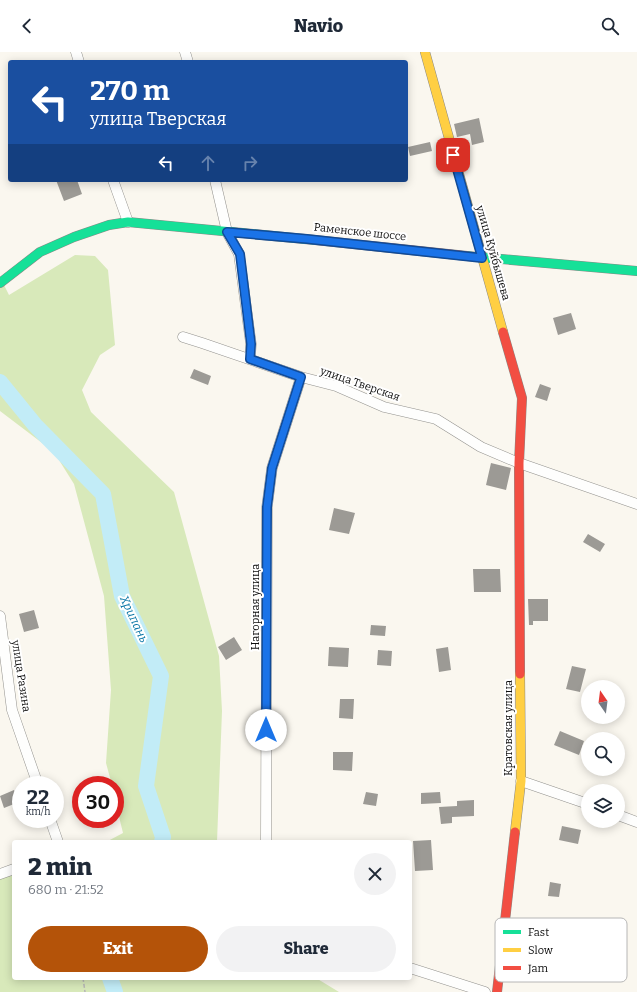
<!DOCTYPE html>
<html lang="en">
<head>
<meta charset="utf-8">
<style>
  body { margin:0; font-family:Bitter,serif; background:#f2f2f3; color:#1f2937; height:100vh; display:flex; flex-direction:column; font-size:15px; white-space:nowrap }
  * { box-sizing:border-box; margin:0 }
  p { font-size:13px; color:#747a83 }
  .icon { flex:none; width:22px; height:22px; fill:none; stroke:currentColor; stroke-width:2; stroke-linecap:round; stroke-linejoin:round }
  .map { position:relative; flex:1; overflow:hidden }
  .details { position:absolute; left:12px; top:788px; width:400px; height:140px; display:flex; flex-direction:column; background:#fff; border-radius:4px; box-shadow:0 2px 10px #0003 }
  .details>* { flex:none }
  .guide { position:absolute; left:8px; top:8px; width:400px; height:122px; border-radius:4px; box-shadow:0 2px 10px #0003; background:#1a4fa0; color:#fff; overflow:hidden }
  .needle { width:26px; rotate:346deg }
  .fabs { position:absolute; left:581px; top:628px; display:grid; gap:8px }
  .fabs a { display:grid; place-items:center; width:44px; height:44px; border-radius:50%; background:#fff; box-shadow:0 2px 10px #0003; font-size:20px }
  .speed { position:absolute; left:12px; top:724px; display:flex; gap:8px; font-size:20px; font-weight:700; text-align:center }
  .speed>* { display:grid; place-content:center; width:52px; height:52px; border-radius:50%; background:#fff; box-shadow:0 2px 10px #0003; line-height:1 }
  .speed small { font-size:10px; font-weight:400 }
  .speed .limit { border:6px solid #d22; background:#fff; color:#111 }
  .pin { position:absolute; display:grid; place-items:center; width:34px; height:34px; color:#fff; margin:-17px; border-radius:8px; box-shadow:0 2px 6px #0006 }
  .me { position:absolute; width:44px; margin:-22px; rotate:0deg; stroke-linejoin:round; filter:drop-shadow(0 0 3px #0008) }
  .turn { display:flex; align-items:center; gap:14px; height:84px; padding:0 16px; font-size:18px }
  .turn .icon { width:52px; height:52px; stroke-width:2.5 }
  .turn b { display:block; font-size:28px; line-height:34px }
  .lanes { display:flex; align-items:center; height:38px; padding:0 16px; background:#0003; justify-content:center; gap:20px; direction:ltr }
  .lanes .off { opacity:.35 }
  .round { display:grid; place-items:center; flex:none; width:42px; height:42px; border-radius:21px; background:#f2f2f3 }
  .summary { display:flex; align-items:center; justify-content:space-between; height:68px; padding:0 16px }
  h1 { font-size:24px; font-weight:800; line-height:30px }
  .button { display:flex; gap:8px; margin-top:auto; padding:8px 16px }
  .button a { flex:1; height:46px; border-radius:24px; background:#b45309; color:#fff; font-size:16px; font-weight:800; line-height:46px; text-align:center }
  .button a+a { background:#f2f2f3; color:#1f2937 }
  header { display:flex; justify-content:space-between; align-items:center; height:52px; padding:0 16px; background:#fff; font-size:18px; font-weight:800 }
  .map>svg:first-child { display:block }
  .forest { fill:#d8e9ba }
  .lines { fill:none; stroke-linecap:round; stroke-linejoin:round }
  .river { stroke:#c2ecf7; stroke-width:16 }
  .building { fill:#9c9a95 }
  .street-casing { stroke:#93928e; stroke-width:11 }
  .fast-casing { stroke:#8a8885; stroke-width:10 }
  .slow-casing { stroke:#8a8885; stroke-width:10 }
  .jam-casing { stroke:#8a8885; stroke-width:10 }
  .path { stroke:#b7b6b5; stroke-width:1.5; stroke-dasharray:4 2; stroke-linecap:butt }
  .street { stroke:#fefefd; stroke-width:10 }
  .fast { stroke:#16e098; stroke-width:9 }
  .slow { stroke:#ffcf43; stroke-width:9 }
  .jam { stroke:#f24e42; stroke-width:9 }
  .route-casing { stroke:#114b97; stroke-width:10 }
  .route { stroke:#1a73e8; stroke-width:7 }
  .labels { text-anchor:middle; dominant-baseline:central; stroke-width:4; stroke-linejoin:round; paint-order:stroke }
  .street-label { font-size:11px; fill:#0c0c0c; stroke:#fff }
  .water-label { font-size:12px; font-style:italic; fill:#0c77a7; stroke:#fff }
  .key { fill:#fff; stroke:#b6b6b6; stroke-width:1 }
  .key-label { font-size:11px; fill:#0c0c0c }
</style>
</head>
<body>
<header><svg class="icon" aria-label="back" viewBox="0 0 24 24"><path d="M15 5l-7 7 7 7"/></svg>Navio<svg class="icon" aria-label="search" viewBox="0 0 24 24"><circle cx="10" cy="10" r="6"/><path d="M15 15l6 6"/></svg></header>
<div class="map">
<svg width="637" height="940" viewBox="0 0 637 940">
  <rect width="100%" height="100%" fill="#faf7ef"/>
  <!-- forest -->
  <path class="forest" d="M 75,203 L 95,204 L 108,218 L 115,293 L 100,303 L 82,338 L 91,360 L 174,440 L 219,604 L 222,659 L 217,790 L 106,790 L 123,781 L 115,748 L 115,733 L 112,733 L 106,711 L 111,638 L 104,544 L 74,432 L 54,400 L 0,359 L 0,225 L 9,243 Z
    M 14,822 L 14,926 L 316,926 L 339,940 L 0,940 L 0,827 Z"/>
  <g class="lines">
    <!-- river -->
    <path class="river" d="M 0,330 L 35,373 L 103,442 L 122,544 L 161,624 L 146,734 L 163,785 L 162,790
      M 110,926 L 115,940"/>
  </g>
  <!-- building -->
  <path class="building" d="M 479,66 L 484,90 L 472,93 L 470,82 L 457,85 L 454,72 Z
    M 430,90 L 432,99 L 410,104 L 408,95 Z
    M 56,128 L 77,128 L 82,142 L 64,149 Z
    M 571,261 L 576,277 L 558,283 L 553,266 Z
    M 194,317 L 211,324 L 208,333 L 190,326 Z
    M 540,332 L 551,336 L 547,349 L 535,345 Z
    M 491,411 L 511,416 L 506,438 L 486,433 Z
    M 334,456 L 355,461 L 349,482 L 329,478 Z
    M 588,482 L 605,492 L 600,500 L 583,490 Z
    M 473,517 L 500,517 L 501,540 L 474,540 Z
    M 528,547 L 548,547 L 548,569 L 533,569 L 533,573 L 529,573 Z
    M 34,558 L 39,576 L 24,580 L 19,562 Z
    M 371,573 L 386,574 L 385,584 L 370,583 Z
    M 234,585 L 242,598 L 226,608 L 218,595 Z
    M 329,595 L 349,596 L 348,615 L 328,614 Z
    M 448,595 L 451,618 L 439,620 L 436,597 Z
    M 378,598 L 392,599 L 391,614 L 377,613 Z
    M 572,614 L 586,617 L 580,640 L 566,637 Z
    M 340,647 L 354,647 L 353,667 L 339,666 Z
    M 560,679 L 584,689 L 579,703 L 554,693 Z
    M 333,700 L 353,700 L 352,719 L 333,718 Z
    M 14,738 L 19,750 L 4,756 L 0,744 Z
    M 366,740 L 378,742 L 376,754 L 363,752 Z
    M 440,740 L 441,751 L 421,752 L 421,741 Z
    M 474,748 L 474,764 L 452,765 L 452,771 L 441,772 L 439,755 L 457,754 L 457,749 Z
    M 562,774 L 581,778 L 578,792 L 559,788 Z
    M 431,788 L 433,818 L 415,819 L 413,789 Z
    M 550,830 L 561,832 L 559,845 L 548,844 Z"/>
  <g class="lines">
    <defs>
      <path id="street" d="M 76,0 L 79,10
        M 185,0 L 188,10
        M 113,128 L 128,170
        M 215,128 L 227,180 L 239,202 L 251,292 L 250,307
        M 183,285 L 202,291 L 301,325 L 336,334 L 384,355 L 436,367 L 481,395 L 519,411 L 637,452
        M 0,564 L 12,658 L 38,733
        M 521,729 L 588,752
        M 618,763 L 637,770
        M 50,767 L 58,790
        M 266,790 L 267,455 L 272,416 L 301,325
        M 0,822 L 14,817
        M 410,916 L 485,940"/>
      <path id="fast" d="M 467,204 L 637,219
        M 0,231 L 40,200 L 74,185 L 109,173 L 128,170 L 315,188"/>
      <path id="slow" d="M 425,0 L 503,280
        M 515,780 L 521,729 L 520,622"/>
      <path id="jam" d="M 315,188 L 467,204
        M 503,280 L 522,346 L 519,411 L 520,622
        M 497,940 L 515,780"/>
    </defs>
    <!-- street casing -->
    <use href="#street" class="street-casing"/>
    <!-- fast casing -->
    <use href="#fast" class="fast-casing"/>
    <!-- slow casing -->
    <use href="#slow" class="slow-casing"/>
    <!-- jam casing -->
    <use href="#jam" class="jam-casing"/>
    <!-- path -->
    <path class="path" d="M 83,926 L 85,940"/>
    <!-- street -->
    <use href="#street" class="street"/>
    <!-- fast -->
    <use href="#fast" class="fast"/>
    <!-- slow -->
    <use href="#slow" class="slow"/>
    <!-- jam -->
    <use href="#jam" class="jam"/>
  </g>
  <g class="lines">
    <defs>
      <path id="route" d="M 266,678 L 267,455 L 272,416 L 301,325 L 250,307 L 251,292 L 240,202 L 227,180 L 307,187 L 482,206 L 453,103"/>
    </defs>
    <!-- route casing -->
    <use href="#route" class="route-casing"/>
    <!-- route -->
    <use href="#route" class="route"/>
  </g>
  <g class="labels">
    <!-- street labels -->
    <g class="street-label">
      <text transform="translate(360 180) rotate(6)">Раменское шоссе</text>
      <text transform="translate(493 201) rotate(74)">улица Куйбышева</text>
      <text transform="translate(360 332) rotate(19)">улица Тверская</text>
      <text transform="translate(255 555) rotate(-90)">Нагорная улица</text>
      <text transform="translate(21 624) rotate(81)">улица Разина</text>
      <text transform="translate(508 676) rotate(-90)">Кратовская улица</text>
    </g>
    <!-- water labels -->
    <g class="water-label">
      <text transform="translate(134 567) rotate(65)">Хрипань</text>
    </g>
  </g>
  <!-- legend -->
  <rect x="495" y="866" width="132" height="64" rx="6" class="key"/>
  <rect x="503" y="878" width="18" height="4" fill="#16e098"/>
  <rect x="503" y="896" width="18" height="4" fill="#ffcf43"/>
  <rect x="503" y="914" width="18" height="4" fill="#f24e42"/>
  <g class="key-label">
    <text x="528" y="884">Fast</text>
    <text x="528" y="902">Slow</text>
    <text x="528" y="920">Jam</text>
  </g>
</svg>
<div class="fabs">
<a><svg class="needle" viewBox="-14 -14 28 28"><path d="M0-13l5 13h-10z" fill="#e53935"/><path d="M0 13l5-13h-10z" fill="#747a83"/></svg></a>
<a><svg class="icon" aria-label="search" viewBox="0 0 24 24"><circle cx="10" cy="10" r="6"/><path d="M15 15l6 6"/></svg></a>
<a><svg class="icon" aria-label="layers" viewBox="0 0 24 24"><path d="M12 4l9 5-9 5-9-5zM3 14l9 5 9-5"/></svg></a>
</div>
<div class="speed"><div>22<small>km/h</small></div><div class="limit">30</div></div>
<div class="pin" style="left:453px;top:103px;background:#d93025"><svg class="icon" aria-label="arrive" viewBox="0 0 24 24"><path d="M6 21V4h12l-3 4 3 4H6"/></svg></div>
<svg class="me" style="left:266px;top:678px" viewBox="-20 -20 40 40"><circle r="19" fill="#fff"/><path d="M0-13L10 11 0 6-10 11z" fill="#1a73e8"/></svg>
<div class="guide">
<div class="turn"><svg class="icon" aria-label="left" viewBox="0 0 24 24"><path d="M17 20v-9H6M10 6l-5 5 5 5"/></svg><div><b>270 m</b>улица Тверская</div></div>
<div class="lanes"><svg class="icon" aria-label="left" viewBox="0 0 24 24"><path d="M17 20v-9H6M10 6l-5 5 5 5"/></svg><svg class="icon off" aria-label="ahead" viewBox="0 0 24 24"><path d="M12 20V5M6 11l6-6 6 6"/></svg><svg class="icon off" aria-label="right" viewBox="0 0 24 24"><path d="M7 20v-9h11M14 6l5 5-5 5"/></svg></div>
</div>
<section class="details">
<div class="summary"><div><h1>2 min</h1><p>680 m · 21:52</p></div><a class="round"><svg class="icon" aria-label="close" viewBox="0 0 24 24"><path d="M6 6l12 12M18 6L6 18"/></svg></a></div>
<div class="button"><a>Exit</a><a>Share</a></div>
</section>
</div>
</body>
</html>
